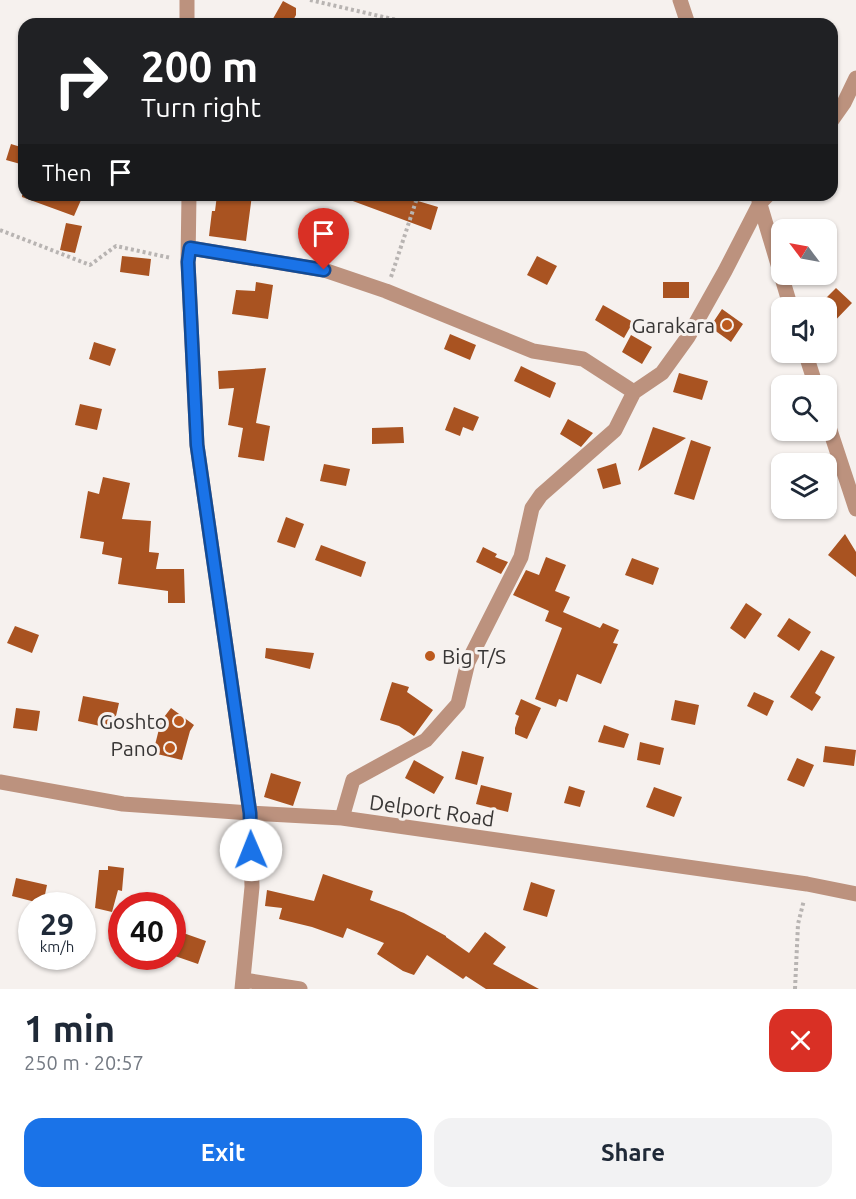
<!DOCTYPE html>
<html lang="en">
<head>
<meta charset="utf-8">
<style>
  body { margin:0; font-family:Ubuntu,sans-serif; background:#f2f2f3; color:#1f2937; height:100vh; display:flex; flex-direction:column; font-size:22px; white-space:nowrap }
  * { box-sizing:border-box; margin:0 }
  p { font-size:20px; color:#747a83 }
  .icon { flex:none; width:33px; height:33px; fill:none; stroke:currentColor; stroke-width:2; stroke-linecap:round; stroke-linejoin:round }
  .map { position:relative; height:989px; overflow:hidden }
  .sheet { display:flex; flex-direction:column; background:#fff; flex:1 }
  .sheet>* { flex:none }
  .hud { position:absolute; left:18px; top:18px; width:820px; height:183px; border-radius:18px; box-shadow:0 2px 4px #0004; background:#202124; color:#fff; overflow:hidden }
  .needle { width:39px; rotate:302deg }
  .controls { position:absolute; left:771px; top:219px; display:grid; gap:12px }
  .controls a { display:grid; place-items:center; width:66px; height:66px; border-radius:12px; background:#fff; box-shadow:0 2px 4px #0004; font-size:30px }
  .speed { position:absolute; left:18px; top:892px; display:flex; gap:12px; font-size:30px; font-weight:700; text-align:center }
  .speed>* { display:grid; place-content:center; width:78px; height:78px; border-radius:50%; background:#fff; box-shadow:0 2px 4px #0004; line-height:1 }
  .speed small { font-size:15px; font-weight:400 }
  .speed .limit { border:9px solid #d22; background:#fff; color:#111 }
  .pin { position:absolute; display:grid; place-items:center; width:51px; height:51px; color:#fff; margin:-62px -26px; border-radius:50% 50% 50% 0; rotate:-45deg; box-shadow:0 0 6px #0007 }
  .pin .icon { rotate:45deg }
  .me { position:absolute; width:66px; margin:-33px; rotate:359deg; stroke-linejoin:round; filter:drop-shadow(0 0 4px #0008) }
  .turn { display:flex; align-items:center; gap:21px; height:126px; padding:0 24px; font-size:27px }
  .turn .icon { width:78px; height:78px; stroke-width:2.5 }
  .turn b { display:block; font-size:42px; line-height:51px }
  .then { display:flex; align-items:center; height:57px; padding:0 24px; background:#0003; gap:12px; font-size:22px }
  .round { display:grid; place-items:center; flex:none; width:63px; height:63px; border-radius:18px; background:#f2f2f3 }
  .headline { display:flex; align-items:center; justify-content:space-between; height:102px; padding:0 24px }
  h1 { font-size:36px; font-weight:700; line-height:45px }
  .primary-button { display:flex; gap:12px; margin-top:auto; padding:12px 24px }
  .primary-button a { flex:1; height:69px; border-radius:18px; background:#1a73e8; color:#fff; font-size:24px; font-weight:700; line-height:69px; text-align:center }
  .primary-button a+a { background:#f2f2f3; color:#1f2937 }
  .map>svg:first-child { display:block }
  .building { fill:#a95321 }
  .lines { fill:none; stroke-linecap:round; stroke-linejoin:round }
  .path { stroke:#b8b4b2; stroke-width:4; stroke-dasharray:3 3; stroke-linecap:butt }
  .minor { stroke:#bc927e; stroke-width:15 }
  .route-casing { stroke:#114b97; stroke-width:15 }
  .route { stroke:#1a73e8; stroke-width:10 }
  .poi-dot { fill:#bc5a1e; stroke:#f6f1ee; stroke-width:2 }
  .labels { text-anchor:middle; dominant-baseline:central; stroke-width:6; stroke-linejoin:round; paint-order:stroke }
  .poi-label { font-size:21px; fill:#383635; stroke:#f6f1ee; text-anchor:end }
  .street-label { font-size:21px; fill:#383635; stroke:#f6f1ee }
</style>
</head>
<body>
<div class="map">
<svg width="856" height="989" viewBox="0 0 856 989">
  <rect width="100%" height="100%" fill="#f6f1ee"/>
  <!-- building -->
  <path class="building" d="M 283,1 L 296,8 L 296,15 L 291,24 L 270,24 Z
    M 11,144 L 24,148 L 24,165 L 6,160 Z
    M 22,195 L 67,195 L 81,200 L 74,216 L 22,197 Z
    M 217,195 L 252,195 L 246,241 L 209,236 L 212,211 L 215,211 Z
    M 343,195 L 398,195 L 438,207 L 431,230 L 342,197 Z
    M 66,223 L 82,226 L 75,253 L 60,250 Z
    M 122,256 L 151,259 L 149,276 L 120,272 Z
    M 537,256 L 557,266 L 547,285 L 527,275 Z
    M 256,282 L 273,285 L 268,319 L 232,314 L 236,290 L 255,291 Z
    M 663,282 L 689,282 L 689,298 L 663,298 Z
    M 836,288 L 852,303 L 826,330 L 826,298 Z
    M 603,305 L 633,322 L 624,338 L 595,320 Z
    M 722,309 L 743,324 L 731,342 L 710,327 Z
    M 450,334 L 476,345 L 470,360 L 444,349 Z
    M 631,335 L 652,347 L 642,364 L 622,352 Z
    M 94,342 L 116,349 L 110,366 L 89,359 Z
    M 521,366 L 556,383 L 550,398 L 514,381 Z
    M 266,368 L 256,423 L 270,426 L 264,461 L 238,457 L 243,428 L 228,425 L 234,388 L 219,389 L 218,371 Z
    M 679,373 L 708,381 L 702,400 L 673,392 Z
    M 80,404 L 102,409 L 97,430 L 75,425 Z
    M 454,407 L 479,417 L 473,431 L 463,427 L 460,436 L 445,430 Z
    M 568,419 L 593,433 L 581,447 L 560,434 Z
    M 403,427 L 404,443 L 372,444 L 372,428 Z
    M 653,427 L 686,438 L 638,471 Z
    M 691,440 L 711,447 L 694,500 L 674,494 Z
    M 616,463 L 621,484 L 603,489 L 597,469 Z
    M 324,464 L 350,469 L 346,486 L 320,481 Z
    M 103,477 L 130,483 L 122,519 L 151,521 L 149,552 L 159,553 L 156,569 L 184,569 L 185,603 L 168,603 L 168,591 L 118,584 L 122,558 L 102,554 L 104,542 L 80,538 L 88,491 L 99,494 Z
    M 286,517 L 304,524 L 295,548 L 277,542 Z
    M 845,534 L 856,552 L 856,577 L 828,555 Z
    M 321,545 L 366,562 L 361,577 L 315,560 Z
    M 483,547 L 497,554 L 495,557 L 508,562 L 501,574 L 476,562 Z
    M 546,557 L 566,565 L 555,591 L 570,597 L 563,612 L 600,628 L 603,623 L 619,630 L 613,643 L 618,644 L 601,684 L 577,674 L 567,702 L 559,699 L 556,707 L 535,699 L 562,628 L 545,621 L 549,611 L 513,595 L 526,570 L 539,575 Z
    M 632,558 L 659,568 L 653,585 L 625,575 Z
    M 746,603 L 762,614 L 745,639 L 730,628 Z
    M 789,618 L 811,632 L 799,651 L 777,636 Z
    M 15,626 L 39,635 L 32,653 L 7,643 Z
    M 266,648 L 314,653 L 310,669 L 265,658 Z
    M 821,650 L 835,657 L 815,693 L 821,697 L 812,711 L 790,697 Z
    M 392,682 L 409,687 L 407,692 L 433,710 L 414,736 L 399,726 L 380,720 Z
    M 754,692 L 774,701 L 767,716 L 747,706 Z
    M 83,696 L 119,703 L 113,729 L 78,721 Z
    M 521,699 L 541,708 L 527,739 L 515,734 L 515,728 L 519,716 L 515,714 Z
    M 675,700 L 699,705 L 695,725 L 671,720 Z
    M 16,708 L 40,711 L 37,731 L 13,728 Z
    M 171,708 L 194,725 L 190,731 L 182,760 L 153,753 L 161,721 Z
    M 604,725 L 629,734 L 624,748 L 598,742 Z
    M 640,742 L 664,748 L 660,765 L 637,760 Z
    M 825,746 L 856,750 L 854,766 L 823,762 Z
    M 462,751 L 484,757 L 477,785 L 455,779 Z
    M 797,758 L 814,765 L 804,787 L 787,780 Z
    M 414,760 L 444,777 L 434,794 L 405,778 Z
    M 271,773 L 301,782 L 293,806 L 264,797 Z
    M 481,785 L 512,793 L 508,812 L 476,804 Z
    M 569,786 L 585,791 L 580,807 L 564,803 Z
    M 654,787 L 682,797 L 674,817 L 646,807 Z
    M 108,866 L 124,868 L 122,891 L 118,890 L 112,912 L 95,908 L 99,870 L 108,870 Z
    M 323,874 L 373,891 L 370,900 L 404,913 L 446,936 L 446,937 L 469,953 L 485,932 L 506,947 L 493,964 L 539,989 L 486,989 L 466,976 L 463,979 L 427,955 L 414,975 L 403,971 L 377,954 L 384,943 L 347,928 L 343,938 L 312,927 L 279,919 L 282,908 L 265,906 L 267,890 L 314,901 Z
    M 16,878 L 47,885 L 43,904 L 12,896 Z
    M 531,882 L 555,890 L 547,917 L 523,910 Z
    M 172,929 L 206,941 L 198,964 L 172,955 Z"/>
  <g class="lines">
    <!-- path -->
    <path class="path" d="M 310,0 L 414,24
      M 0,230 L 90,265 L 116,246 L 171,258
      M 391,277 L 418,195
      M 795,989 L 798,924 L 804,900"/>
    <!-- minor -->
    <path class="minor" d="M 187,0 L 187,24
      M 680,0 L 688,24
      M 832,120 L 844,103 L 856,78
      M 189,195 L 188,262 L 197,445 L 250,813 L 252,887 L 242,989
      M 759,201 L 791,308
      M 190,248 L 324,270 L 386,291 L 533,351 L 583,359 L 634,392
      M 805,352 L 816,386
      M 826,418 L 856,509
      M 0,782 L 123,804 L 250,813 L 342,818 L 807,884 L 856,894
      M 342,818 L 353,780 L 426,740 L 458,704 L 468,662 L 521,557 L 532,508 L 541,495 L 615,430 L 634,392 L 662,373 L 688,337 L 725,271 L 760,203 L 768,195
      M 244,980 L 300,989"/>
  </g>
  <g class="lines">
    <defs>
      <path id="route" d="M 251,850 L 250,813 L 197,445 L 188,262 L 190,248 L 324,270"/>
    </defs>
    <!-- route casing -->
    <use href="#route" class="route-casing"/>
    <!-- route -->
    <use href="#route" class="route"/>
  </g>
  <!-- markers -->
  <g class="poi-dot">
    <circle cx="727" cy="325" r="6"/>
    <circle cx="430" cy="656" r="6"/>
    <circle cx="179" cy="721" r="6"/>
    <circle cx="170" cy="748" r="6"/>
  </g>
  <g class="labels">
    <!-- poi labels -->
    <g class="poi-label">
      <text x="715" y="325">Garakara</text>
      <text x="442" y="656" text-anchor="start">Big T/S</text>
      <text x="167" y="721">Goshto</text>
      <text x="158" y="748">Pano</text>
    </g>
    <!-- street labels -->
    <g class="street-label">
      <text transform="translate(432 810) rotate(8)">Delport Road</text>
    </g>
  </g>
</svg>
<div class="controls">
<a><svg class="needle" viewBox="-14 -14 28 28"><path d="M0-13l5 13h-10z" fill="#e53935"/><path d="M0 13l5-13h-10z" fill="#747a83"/></svg></a>
<a><svg class="icon" aria-label="sound" viewBox="0 0 24 24"><path d="M4 9h4l5-4v14l-5-4H4zM17 9q2 3 0 6"/></svg></a>
<a><svg class="icon" aria-label="search" viewBox="0 0 24 24"><circle cx="10" cy="10" r="6"/><path d="M15 15l6 6"/></svg></a>
<a><svg class="icon" aria-label="layers" viewBox="0 0 24 24"><path d="M12 4l9 5-9 5-9-5zM3 14l9 5 9-5"/></svg></a>
</div>
<div class="speed"><div>29<small>km/h</small></div><div class="limit">40</div></div>
<div class="pin" style="left:324px;top:270px;background:#d93025"><svg class="icon" aria-label="arrive" viewBox="0 0 24 24"><path d="M6 21V4h12l-3 4 3 4H6"/></svg></div>
<svg class="me" style="left:251px;top:850px" viewBox="-20 -20 40 40"><circle r="19" fill="#fff"/><path d="M0-13L10 11 0 6-10 11z" fill="#1a73e8"/></svg>
<div class="hud">
<div class="turn"><svg class="icon" aria-label="right" viewBox="0 0 24 24"><path d="M7 20v-9h11M14 6l5 5-5 5"/></svg><div><b>200 m</b>Turn right</div></div>
<div class="then">Then<svg class="icon" aria-label="arrive" viewBox="0 0 24 24"><path d="M6 21V4h12l-3 4 3 4H6"/></svg></div>
</div>
</div>
<section class="sheet">
<div class="headline"><div><h1>1 min</h1><p>250 m · 20:57</p></div><a class="round" style="background:#d93025;color:#fff"><svg class="icon" aria-label="close" viewBox="0 0 24 24"><path d="M6 6l12 12M18 6L6 18"/></svg></a></div>
<div class="primary-button"><a>Exit</a><a>Share</a></div>
</section>
</body>
</html>
